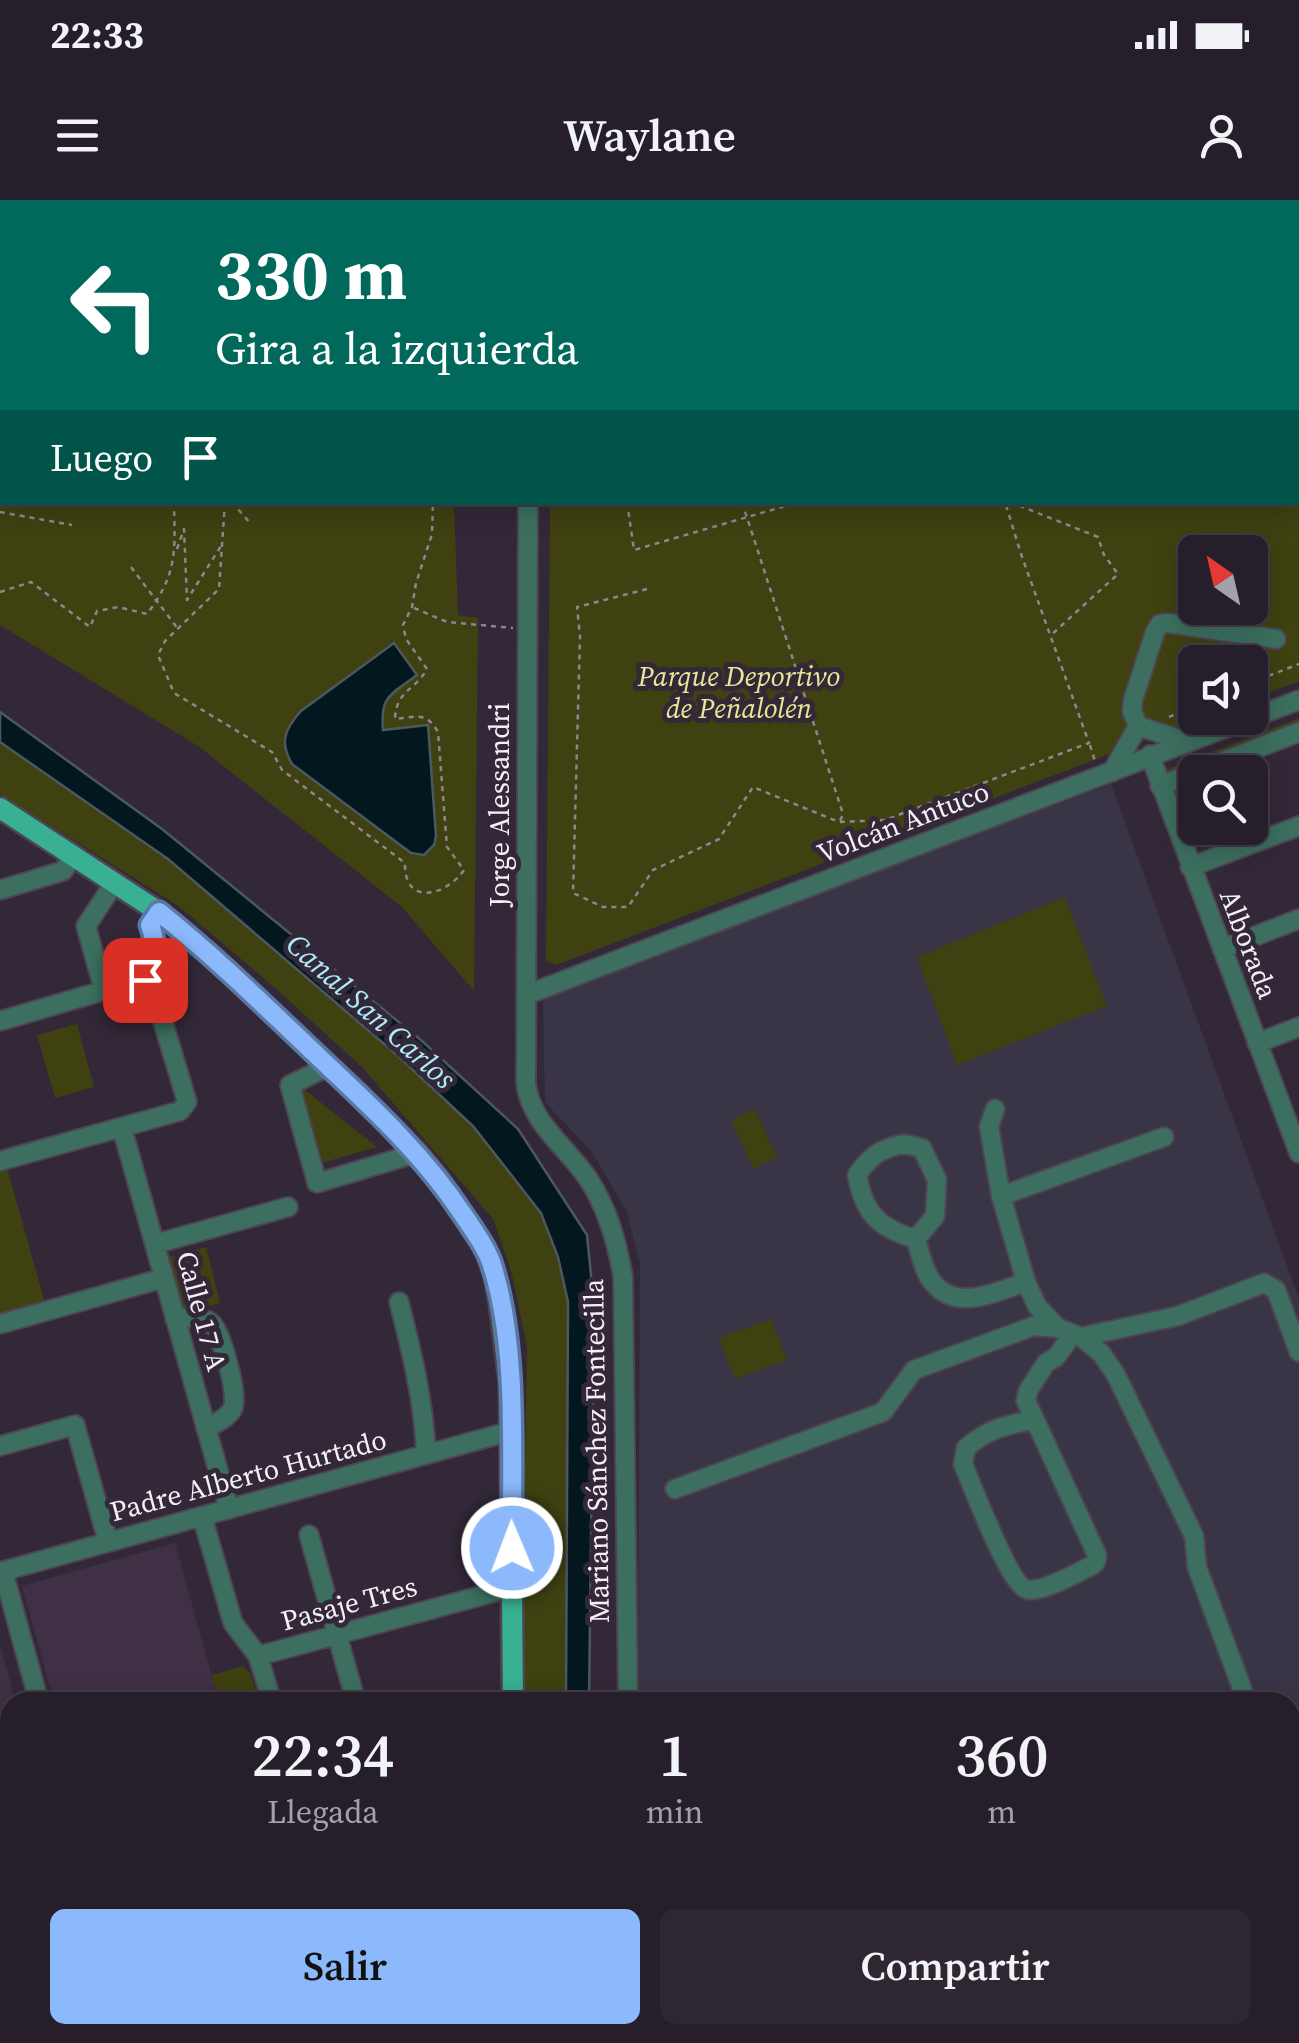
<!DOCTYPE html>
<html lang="es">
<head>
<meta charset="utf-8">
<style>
  body { margin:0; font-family:"Source Serif 4",serif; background:#2e2732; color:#f1f3f6; height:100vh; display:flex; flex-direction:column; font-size:38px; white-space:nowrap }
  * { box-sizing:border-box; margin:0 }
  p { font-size:32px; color:#a4a2a8 }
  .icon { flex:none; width:55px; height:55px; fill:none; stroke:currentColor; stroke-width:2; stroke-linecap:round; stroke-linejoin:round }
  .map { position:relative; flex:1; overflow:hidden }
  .details { position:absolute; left:0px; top:1492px; width:1300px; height:352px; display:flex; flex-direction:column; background:#261e2a; border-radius:30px 30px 0 0; box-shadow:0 5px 25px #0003,0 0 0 2px #423c47 }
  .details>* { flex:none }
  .hud { position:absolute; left:0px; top:0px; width:1300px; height:305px; box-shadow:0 5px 25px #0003,0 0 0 2px #423c47; background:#00695c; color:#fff; overflow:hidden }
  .needle { width:65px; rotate:326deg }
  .buttons { position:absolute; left:1178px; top:335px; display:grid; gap:20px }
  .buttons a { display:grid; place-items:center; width:90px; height:90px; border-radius:15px; background:#261e2a; box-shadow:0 5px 25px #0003,0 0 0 2px #423c47; font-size:50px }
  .pin { position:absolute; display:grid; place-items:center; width:85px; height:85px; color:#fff; margin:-42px; border-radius:20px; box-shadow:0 5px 15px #0006 }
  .me { position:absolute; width:110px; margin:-55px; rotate:359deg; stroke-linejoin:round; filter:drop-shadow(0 0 8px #0008) }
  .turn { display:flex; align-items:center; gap:35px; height:210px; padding:0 50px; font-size:45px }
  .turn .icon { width:130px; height:130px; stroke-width:2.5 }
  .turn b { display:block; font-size:70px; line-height:85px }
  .then { display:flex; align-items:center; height:95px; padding:0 50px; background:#0003; gap:20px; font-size:38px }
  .eta { display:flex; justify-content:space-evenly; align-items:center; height:170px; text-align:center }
  .eta b { font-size:60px; font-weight:600; line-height:70px }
  .primary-button { display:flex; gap:20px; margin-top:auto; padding:20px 50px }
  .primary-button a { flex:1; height:115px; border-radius:15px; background:#8bb9fc; color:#111; font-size:40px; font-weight:600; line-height:115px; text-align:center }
  .primary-button a+a { background:#2e2732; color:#f1f3f6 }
  .status { display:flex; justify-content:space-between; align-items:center; height:70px; padding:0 50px; background:#261e2a; direction:ltr }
  .status svg { height:28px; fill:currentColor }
  header { display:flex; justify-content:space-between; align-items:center; height:130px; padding:0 50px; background:#261e2a; font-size:45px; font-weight:600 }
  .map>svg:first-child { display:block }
  .industrial { fill:#3a3546 }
  .built { fill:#3f3045 }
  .green { fill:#3f4111; fill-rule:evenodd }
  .water { fill:#03181e; stroke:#4c5860; stroke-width:2.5 }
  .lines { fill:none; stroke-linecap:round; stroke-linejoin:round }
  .minor-casing { stroke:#4e4453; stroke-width:22 }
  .major-casing { stroke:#4e4453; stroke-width:25 }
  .path { stroke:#8e8592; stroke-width:2.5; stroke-dasharray:5 5; stroke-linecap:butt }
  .minor { stroke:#3c6f5f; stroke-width:18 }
  .major { stroke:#38b091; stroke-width:20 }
  .route-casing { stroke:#5a78a4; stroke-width:25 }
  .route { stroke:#8bb9fc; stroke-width:18 }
  .labels { text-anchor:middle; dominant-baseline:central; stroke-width:10; stroke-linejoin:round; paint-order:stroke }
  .park-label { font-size:28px; font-style:italic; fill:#e4ea96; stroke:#332838 }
  .street-label { font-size:28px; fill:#f6eff9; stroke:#332838 }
  .water-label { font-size:30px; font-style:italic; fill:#afeafb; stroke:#332838 }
</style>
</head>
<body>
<div class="status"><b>22:33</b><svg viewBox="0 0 49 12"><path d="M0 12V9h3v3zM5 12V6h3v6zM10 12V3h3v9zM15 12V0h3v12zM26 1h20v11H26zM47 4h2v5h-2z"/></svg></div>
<header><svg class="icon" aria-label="menu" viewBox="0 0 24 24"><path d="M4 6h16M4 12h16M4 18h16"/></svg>Waylane<svg class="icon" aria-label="person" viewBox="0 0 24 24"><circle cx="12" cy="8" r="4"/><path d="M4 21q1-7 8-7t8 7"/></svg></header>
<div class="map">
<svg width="1299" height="1843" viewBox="0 0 1299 1843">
  <rect width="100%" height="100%" fill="#332838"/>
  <!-- industrial -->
  <path class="industrial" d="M 1111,584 L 1299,1099 L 1299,1602 L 1290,1606 L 1290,1502 L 638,1502 L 640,1063 L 626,1010 L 592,952 L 545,902 L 543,798 Z"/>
  <!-- built -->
  <path class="built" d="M 0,0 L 368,0 L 362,2 L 2,2 L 2,166 L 0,167 Z
    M 175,1343 L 219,1502 L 54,1502 L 22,1386 Z
    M 0,1444 L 16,1502 L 10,1502 L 10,1530 L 0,1533 Z"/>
  <!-- green -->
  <path class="green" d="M 598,0 L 1099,0 L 1099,2 L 599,2 Z
    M 1298,64 L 1299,481 L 1250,500 L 1250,462 L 1195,462 L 1195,518 L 1204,518 L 556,765 L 546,761 L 550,303 L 1298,302 ZM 1195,352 L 1250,352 L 1250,408 L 1195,408 Z
    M 2,237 L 2,302 L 454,303 L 458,415 L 478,418 L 474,791 L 402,707 L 198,546 L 0,425 L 0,238 Z
    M 1299,518 L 1299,528 L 1165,579 L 1162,571 Z
    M 0,542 L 168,659 L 396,854 L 473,926 L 541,1013 L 558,1057 L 568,1102 L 566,1502 L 521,1502 L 527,1148 L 512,1074 L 493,1019 L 362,867 L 274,787 L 180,707 L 0,594 Z
    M 1065,697 L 1107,806 L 957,865 L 917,757 Z
    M 77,824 L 94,887 L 55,898 L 37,835 Z
    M 295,882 L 377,947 L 318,964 Z
    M 755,909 L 777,957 L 754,969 L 731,920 Z
    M 7,968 L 45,1103 L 0,1115 L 0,970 Z
    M 206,1047 L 220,1103 L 188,1112 L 182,1106 L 169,1057 Z
    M 771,1119 L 787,1160 L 735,1179 L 719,1138 Z
    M 243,1466 L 251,1474 L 259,1502 L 220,1502 L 212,1475 Z"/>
  <!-- water -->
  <path class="water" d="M 394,443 L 417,475 C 391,495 380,495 383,530 L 428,525 L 436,636 L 434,645 L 424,655 L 411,653 L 292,564 C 279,542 285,529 301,511 Z
    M 0,512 L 162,629 L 422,841 L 518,929 L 587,1035 L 594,1105 L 589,1502 L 566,1502 L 568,1102 L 558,1057 L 541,1013 L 473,926 L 396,854 L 168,659 L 0,542 Z"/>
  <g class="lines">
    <defs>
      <path id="minor" d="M 1157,0 L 1158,2
        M 1277,0 L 1278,2
        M 1298,4 L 1299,4
        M 528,302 L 526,882 C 529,922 568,948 589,980 C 608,1010 617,1042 623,1077 L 628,1502
        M 1138,526 L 1132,511 L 1133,500 L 1155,432 L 1160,424 L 1168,423 L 1276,439
        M 1150,555 L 1299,953
        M 1112,572 L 1138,526 C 1155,532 1171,535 1187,543
        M 1160,586 L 1299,532
        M 1190,667 L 1299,626
        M 0,690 L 63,671 L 74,655
        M 1222,749 L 1299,719
        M 145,780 C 155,759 158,748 150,725 L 159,712
        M 104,790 L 86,726 L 115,682
        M 526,795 L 1299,500
        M 0,821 L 140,780 L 152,785 L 187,902 L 180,911 L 0,961
        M 1257,843 L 1299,827
        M 329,866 L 290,885 L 317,983 L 417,953
        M 995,909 L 989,927 L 1001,996 L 1026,1082 L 1037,1106 L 1058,1128
        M 122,928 L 229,1309
        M 904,944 L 922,948 L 937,980 L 935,1016 L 916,1039 C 878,1028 864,1013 857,975 C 870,956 881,948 904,944 Z
        M 1001,996 L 1164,937
        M 916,1039 C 920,1053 924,1073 934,1084 C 958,1112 998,1091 1026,1082
        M 155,1044 L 288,1007
        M 399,1102 C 412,1153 424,1202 426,1255
        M 175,1119 C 187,1118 204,1114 213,1125 C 222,1137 240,1197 232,1210 C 227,1218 214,1224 206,1229
        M 0,1124 L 164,1078
        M 1081,1137 L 1178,1116 L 1264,1083 L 1276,1090 L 1299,1152
        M 1035,1220 L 1097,1355 L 1096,1362 L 1091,1366 C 1076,1373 1041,1394 1026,1389 C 1009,1383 972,1285 963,1264 L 966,1248 C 987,1229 1008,1224 1035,1220 L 1026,1201 L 1028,1191 L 1046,1163 L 1056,1157 L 1073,1134
        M 0,1246 L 75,1225 L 108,1342
        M 675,1289 L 883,1212 L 914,1170 L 1034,1126 L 1058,1128 L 1081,1137 L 1101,1153 L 1116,1175 L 1194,1336 L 1197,1367 L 1247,1502
        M 202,1316 L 233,1423 L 258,1456 L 272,1502
        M 309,1335 L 356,1502
        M 3,1371 L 39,1502
        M 0,1372 L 511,1231
        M 258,1456 L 513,1387
        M 1290,1559 L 1299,1556
        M 0,1609 L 10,1606
        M 0,1766 L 10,1763
        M 0,1808 L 10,1843
        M 130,1835 L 132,1843
        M 375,1835 L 378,1843
        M 640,1835 L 641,1843
        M 806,1835 L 809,1843
        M 897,1835 L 900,1843
        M 984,1835 L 987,1843
        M 1083,1835 L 1086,1843
        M 1182,1835 L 1185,1843
        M 1006,1843 L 1028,1835"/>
      <path id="major" d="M 432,0 L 432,2
        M 458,2 L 464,0
        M 0,194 L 2,193
        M 0,608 L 159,712 L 215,759 L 359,894 L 417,953 L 440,981 L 485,1048 L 495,1076 L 500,1104 L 510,1184 L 513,1502
        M 1290,1625 L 1299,1622
        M 511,1843 L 511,1835
        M 716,1843 L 737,1835"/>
    </defs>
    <!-- minor casing -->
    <use href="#minor" class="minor-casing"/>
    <!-- major casing -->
    <use href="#major" class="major-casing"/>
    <!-- path -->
    <path class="path" d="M 523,2 L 528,0
      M 1298,180 L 1299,181
      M 0,229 L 2,228
      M 225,302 L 219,389 L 165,441 L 158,455 L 174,493 L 272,552 L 282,570 L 405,663 C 404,707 446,696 464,670 L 447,647 L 438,532 C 426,511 416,517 395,519 C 396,490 415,491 427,469 L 406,439 L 403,425 L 412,407 L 416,383 L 432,334 L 433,302
      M 232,302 L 250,323
      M 627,302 L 634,350 L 799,302
      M 742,302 L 843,614 L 840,621
      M 1010,302 L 1098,337 L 1104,355 L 1118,374 L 1050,436
      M 0,312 L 72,325
      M 177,349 L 184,329 L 187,400 L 221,346
      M 131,367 L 178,429
      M 647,389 L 577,407 L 580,436 L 573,693 L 603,707 L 628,707 L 653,670 L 719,639 L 753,587 L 839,622 L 885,620 L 1089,543 L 1021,354 L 1005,302
      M 0,392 L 31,382 L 90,427 L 97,411 L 118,407 L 147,414 C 178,373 175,351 174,302
      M 414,408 L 447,422 L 513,428
      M 1250,483 L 1299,464
      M 1169,517 L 1195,506
      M 1090,545 L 1095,561"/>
    <!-- minor -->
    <use href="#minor" class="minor"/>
    <!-- major -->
    <use href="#major" class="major"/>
  </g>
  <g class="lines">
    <defs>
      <path id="route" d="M 145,780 C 155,759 158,748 150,725 L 159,712 C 218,759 272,813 327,865 C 377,912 426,958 464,1016 C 474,1031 485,1045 491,1062 C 519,1146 511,1259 512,1348"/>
    </defs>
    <!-- route casing -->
    <use href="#route" class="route-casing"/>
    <!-- route -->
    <use href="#route" class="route"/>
  </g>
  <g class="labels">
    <!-- park labels -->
    <g class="park-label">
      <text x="739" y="476">Parque Deportivo<tspan x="739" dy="32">de Peñalolén</tspan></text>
    </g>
    <!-- street labels -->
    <g class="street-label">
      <text transform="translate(499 605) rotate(-90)">Jorge Alessandri</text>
      <text transform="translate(903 622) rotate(-21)">Volcán Antuco</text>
      <text transform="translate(1249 744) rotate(69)">Alborada</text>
      <text transform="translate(202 1111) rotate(75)">Calle 17 A</text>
      <text transform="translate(596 1251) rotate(-91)">Mariano Sánchez Fontecilla</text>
      <text transform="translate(248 1275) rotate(-15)">Padre Alberto Hurtado</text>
      <text transform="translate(349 1403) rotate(-15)">Pasaje Tres</text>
    </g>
    <!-- water labels -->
    <g class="water-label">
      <text transform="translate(371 811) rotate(42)">Canal San Carlos</text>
    </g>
  </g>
</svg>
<div class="buttons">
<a><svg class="needle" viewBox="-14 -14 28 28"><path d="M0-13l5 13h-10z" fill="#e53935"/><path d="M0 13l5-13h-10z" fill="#a4a2a8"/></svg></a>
<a><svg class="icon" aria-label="sound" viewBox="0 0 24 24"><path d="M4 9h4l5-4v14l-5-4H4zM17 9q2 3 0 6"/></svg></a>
<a><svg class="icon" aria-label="search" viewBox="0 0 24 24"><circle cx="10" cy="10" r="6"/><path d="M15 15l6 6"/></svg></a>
</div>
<div class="pin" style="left:145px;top:780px;background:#d93025"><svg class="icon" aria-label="arrive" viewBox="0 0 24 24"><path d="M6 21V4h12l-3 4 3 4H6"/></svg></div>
<svg class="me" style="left:512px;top:1348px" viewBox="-20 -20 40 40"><circle r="17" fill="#8bb9fc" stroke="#fff" stroke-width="3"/><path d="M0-11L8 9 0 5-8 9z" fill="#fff"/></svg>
<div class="hud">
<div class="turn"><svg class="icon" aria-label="left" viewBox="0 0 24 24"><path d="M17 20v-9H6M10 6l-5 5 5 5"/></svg><div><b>330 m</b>Gira a la izquierda</div></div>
<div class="then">Luego<svg class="icon" aria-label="arrive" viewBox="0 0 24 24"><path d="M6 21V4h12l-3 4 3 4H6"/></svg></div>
</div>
<section class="details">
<div class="eta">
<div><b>22:34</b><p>Llegada</p></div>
<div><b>1</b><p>min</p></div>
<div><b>360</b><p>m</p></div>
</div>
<div class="primary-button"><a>Salir</a><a>Compartir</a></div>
</section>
</div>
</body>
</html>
